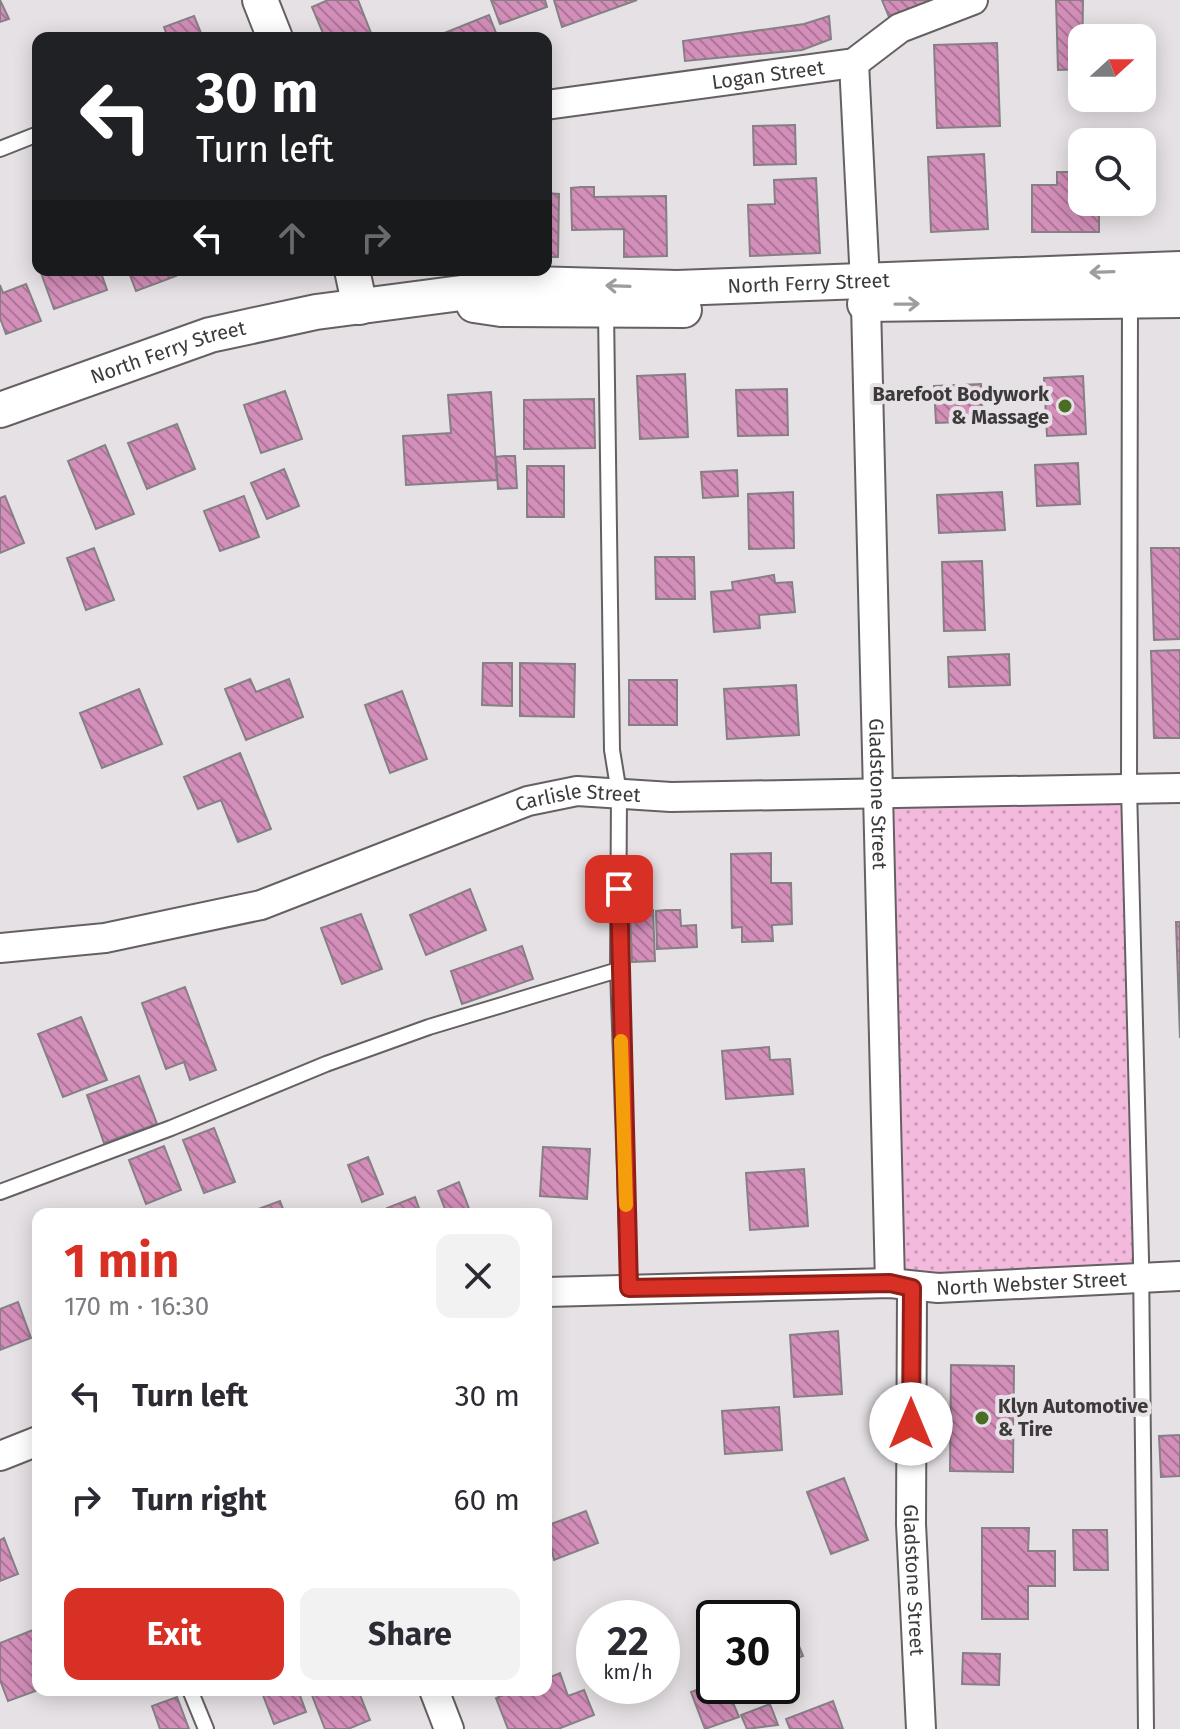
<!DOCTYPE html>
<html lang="en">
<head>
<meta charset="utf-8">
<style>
  body { margin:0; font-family:"Fira Sans",sans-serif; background:#f2f2f3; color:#2b2b33; height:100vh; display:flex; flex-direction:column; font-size:30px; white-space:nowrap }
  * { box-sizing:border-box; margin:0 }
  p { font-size:26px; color:#7c7c81 }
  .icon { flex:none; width:44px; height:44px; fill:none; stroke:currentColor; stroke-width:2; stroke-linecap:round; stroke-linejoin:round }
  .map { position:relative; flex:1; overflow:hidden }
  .drawer { position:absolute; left:32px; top:1208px; width:520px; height:488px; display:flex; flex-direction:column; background:#fff; border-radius:16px; box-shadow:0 4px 20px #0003 }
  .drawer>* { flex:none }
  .banner { position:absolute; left:32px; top:32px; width:520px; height:244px; border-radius:16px; box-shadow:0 4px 20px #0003; background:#202124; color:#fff; overflow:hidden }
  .needle { width:52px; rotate:69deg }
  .tools { position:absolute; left:1068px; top:24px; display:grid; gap:16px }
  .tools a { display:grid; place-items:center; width:88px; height:88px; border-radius:16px; background:#fff; box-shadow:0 4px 20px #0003; font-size:40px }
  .speed { position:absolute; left:576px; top:1600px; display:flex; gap:16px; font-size:40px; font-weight:700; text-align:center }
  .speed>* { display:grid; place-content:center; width:104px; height:104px; border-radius:50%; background:#fff; box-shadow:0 4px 20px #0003; line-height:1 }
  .speed small { font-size:20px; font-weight:400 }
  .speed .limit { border:4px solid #111; border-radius:12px; background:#fff; color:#111 }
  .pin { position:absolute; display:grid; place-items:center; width:68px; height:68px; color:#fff; margin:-34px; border-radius:16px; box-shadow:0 4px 12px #0006 }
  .me { position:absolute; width:88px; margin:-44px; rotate:0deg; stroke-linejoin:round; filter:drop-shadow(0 0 6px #0008) }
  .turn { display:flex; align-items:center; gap:28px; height:168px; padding:0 32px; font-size:36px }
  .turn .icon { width:104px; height:104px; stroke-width:2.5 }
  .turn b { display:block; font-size:56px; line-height:68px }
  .lanes { display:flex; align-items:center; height:76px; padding:0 32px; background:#0003; justify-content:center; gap:40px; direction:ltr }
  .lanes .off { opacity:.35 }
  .round { display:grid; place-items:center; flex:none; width:84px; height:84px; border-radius:16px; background:#f2f2f3 }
  .summary { display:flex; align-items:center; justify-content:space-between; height:136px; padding:0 32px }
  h1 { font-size:48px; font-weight:700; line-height:60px; color:#d93025 }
  .action { display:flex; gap:16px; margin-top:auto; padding:16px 32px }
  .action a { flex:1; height:92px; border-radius:16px; background:#d93025; color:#fff; font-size:32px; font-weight:700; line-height:92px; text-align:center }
  .action a+a { background:#f2f2f3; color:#2b2b33 }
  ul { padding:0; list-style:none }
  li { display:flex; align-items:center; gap:24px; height:104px; padding:0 32px }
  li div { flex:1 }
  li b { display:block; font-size:30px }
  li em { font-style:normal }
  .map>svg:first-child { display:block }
  .grass { fill:url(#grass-dots) }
  .building { fill:url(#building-back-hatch); stroke:#858083; stroke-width:2 }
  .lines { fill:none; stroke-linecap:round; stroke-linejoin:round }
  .service-casing { stroke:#656163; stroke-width:18 }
  .minor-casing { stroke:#656163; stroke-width:32 }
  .tertiary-casing { stroke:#656163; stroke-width:38 }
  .service { stroke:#fff; stroke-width:14 }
  .minor { stroke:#fff; stroke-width:28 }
  .tertiary { stroke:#fff; stroke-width:34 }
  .oneway { stroke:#9e9c9d }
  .route-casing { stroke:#8d1f18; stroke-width:20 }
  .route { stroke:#d93025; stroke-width:14 }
  .slow { stroke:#f59e0b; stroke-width:14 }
  .poi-dot { fill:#496d25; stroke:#e6e1e4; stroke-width:3 }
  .labels { text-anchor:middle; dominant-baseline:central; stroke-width:8; stroke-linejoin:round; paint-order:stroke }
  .street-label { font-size:20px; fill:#3c3a3b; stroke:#e6e1e4 }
  .poi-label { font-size:20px; font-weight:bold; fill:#3c3a3b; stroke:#e6e1e4; text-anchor:end }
</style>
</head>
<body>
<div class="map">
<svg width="1180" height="1729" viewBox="0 0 1180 1729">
  <defs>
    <pattern id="grass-dots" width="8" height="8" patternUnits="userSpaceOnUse" patternTransform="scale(2)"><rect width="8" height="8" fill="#f4badd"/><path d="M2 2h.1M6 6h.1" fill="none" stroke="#c798b4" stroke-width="1.8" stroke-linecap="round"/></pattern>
    <pattern id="building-back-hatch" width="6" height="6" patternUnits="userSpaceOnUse" patternTransform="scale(2)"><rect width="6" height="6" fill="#d38eb9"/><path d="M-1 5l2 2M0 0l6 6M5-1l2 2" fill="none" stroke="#ac7598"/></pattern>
  </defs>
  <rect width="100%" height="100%" fill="#e6e1e4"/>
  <!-- grass -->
  <path class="grass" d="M 1129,788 L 1140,1278 L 890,1283 L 876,794 Z"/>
  <!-- building -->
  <path class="building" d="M 0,0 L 9,19 L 0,22 Z
    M 328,0 L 358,0 L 373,38 L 325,38 L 312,7 Z
    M 491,0 L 545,0 L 547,7 L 500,24 Z
    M 554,0 L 637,0 L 562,27 Z
    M 882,0 L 932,0 L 889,17 Z
    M 1056,0 L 1083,0 L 1082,69 L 1058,70 Z
    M 489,15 L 498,38 L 437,38 L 437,36 Z
    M 194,16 L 203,38 L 168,38 L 164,27 Z
    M 829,16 L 831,39 L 802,50 L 685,61 L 683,41 L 804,24 Z
    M 997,43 L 1000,126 L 937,128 L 934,45 Z
    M 795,125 L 796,164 L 754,165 L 753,126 Z
    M 984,154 L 988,229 L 931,232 L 928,157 Z
    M 1057,172 L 1080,172 L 1082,202 L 1099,202 L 1099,232 L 1032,232 L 1032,185 L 1057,185 Z
    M 816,178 L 820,253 L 750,256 L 748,205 L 775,204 L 774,180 Z
    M 581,187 L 594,187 L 594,197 L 666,196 L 667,256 L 624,257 L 624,229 L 572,230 L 571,188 Z
    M 546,193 L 559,194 L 558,257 L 546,257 Z
    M 40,270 L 100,270 L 107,290 L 54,309 Z
    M 128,270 L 173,270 L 176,276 L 136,291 Z
    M 26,284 L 41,321 L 6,334 L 0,318 L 0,285 L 3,293 Z
    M 685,374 L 688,437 L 640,439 L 637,376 Z
    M 1083,376 L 1086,434 L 1047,436 L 1044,378 Z
    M 981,384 L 983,421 L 936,423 L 934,386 Z
    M 787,389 L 788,435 L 738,436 L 736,390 Z
    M 285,391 L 302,439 L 261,453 L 244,405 Z
    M 491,392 L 497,480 L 406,485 L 403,436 L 451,433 L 448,395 Z
    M 594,399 L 595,448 L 524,449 L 524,400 Z
    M 177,424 L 195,469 L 147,489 L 128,443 Z
    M 105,445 L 134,514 L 96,529 L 68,461 Z
    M 504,456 L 515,456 L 517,488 L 498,489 L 496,457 Z
    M 1078,463 L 1080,504 L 1037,506 L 1035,465 Z
    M 527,466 L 564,466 L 564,517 L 527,517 Z
    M 284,469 L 299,506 L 267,519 L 251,483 Z
    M 737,470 L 738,496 L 703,498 L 701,472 Z
    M 793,492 L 794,548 L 749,549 L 748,494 Z
    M 1002,492 L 1005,530 L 939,533 L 937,495 Z
    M 5,496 L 24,543 L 0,553 L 0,498 Z
    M 244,496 L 259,537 L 220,551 L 204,511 Z
    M 94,548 L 114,600 L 86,610 L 67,558 Z
    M 1151,548 L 1180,548 L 1180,639 L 1154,640 Z
    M 655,557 L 694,557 L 695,599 L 656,599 Z
    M 982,561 L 985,630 L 944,631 L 942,562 Z
    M 774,575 L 775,583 L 792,582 L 795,612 L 759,615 L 760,628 L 714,632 L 711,592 L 733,590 L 732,582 Z
    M 1180,650 L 1180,738 L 1154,738 L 1151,651 Z
    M 1009,654 L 1010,685 L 949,687 L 948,657 Z
    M 483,663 L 512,663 L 512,706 L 482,705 Z
    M 520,663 L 575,664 L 574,717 L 520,716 Z
    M 250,679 L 256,692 L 289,679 L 303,717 L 246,740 L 225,689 Z
    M 629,680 L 677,680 L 677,725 L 629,725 Z
    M 796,685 L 799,735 L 727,739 L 724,689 Z
    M 139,689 L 162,744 L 102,768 L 80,713 Z
    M 402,691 L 427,759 L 390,773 L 365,705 Z
    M 240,753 L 271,829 L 238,842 L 221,800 L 198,809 L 184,777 Z
    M 771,853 L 771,883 L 791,883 L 792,924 L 772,925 L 773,941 L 742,942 L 742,927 L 732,928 L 731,854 Z
    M 470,889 L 486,930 L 426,955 L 410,915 Z
    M 630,910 L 653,910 L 655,961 L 632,962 Z
    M 666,910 L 680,910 L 681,926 L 696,925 L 697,947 L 657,949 L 656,911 Z
    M 361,914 L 382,969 L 342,984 L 321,928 Z
    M 1176,922 L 1180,922 L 1180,1038 Z
    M 522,946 L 533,979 L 462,1004 L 451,971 Z
    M 185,987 L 216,1070 L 190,1080 L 184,1062 L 166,1069 L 142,1003 Z
    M 81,1017 L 107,1080 L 63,1097 L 38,1034 Z
    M 769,1047 L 770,1060 L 790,1059 L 793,1094 L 726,1099 L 722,1051 Z
    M 139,1076 L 157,1124 L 104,1143 L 87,1095 Z
    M 214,1128 L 235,1182 L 204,1193 L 183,1140 Z
    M 164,1146 L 181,1190 L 146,1204 L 129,1160 Z
    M 543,1147 L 590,1149 L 587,1199 L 540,1196 Z
    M 368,1157 L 383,1194 L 362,1202 L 348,1165 Z
    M 804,1169 L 808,1226 L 750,1230 L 746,1173 Z
    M 459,1182 L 471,1214 L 447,1214 L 438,1191 Z
    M 415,1197 L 421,1214 L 389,1214 L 387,1208 Z
    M 280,1201 L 285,1214 L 245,1214 Z
    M 18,1302 L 31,1338 L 0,1350 L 0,1309 Z
    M 838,1331 L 842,1394 L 794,1397 L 790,1335 Z
    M 951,1365 L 1014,1366 L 1013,1472 L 950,1471 Z
    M 779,1407 L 782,1450 L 725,1454 L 722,1411 Z
    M 1180,1435 L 1180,1476 L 1161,1477 L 1159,1436 Z
    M 844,1478 L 868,1540 L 831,1554 L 807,1492 Z
    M 586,1511 L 598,1543 L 554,1560 L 546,1526 Z
    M 982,1528 L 1029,1528 L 1028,1551 L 1055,1551 L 1055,1586 L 1028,1586 L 1028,1619 L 982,1619 Z
    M 1073,1530 L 1107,1530 L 1108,1570 L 1074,1570 Z
    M 4,1538 L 18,1574 L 0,1581 L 0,1540 Z
    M 789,1621 L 803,1656 L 782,1664 L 782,1623 Z
    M 38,1628 L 38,1690 L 8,1701 L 0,1680 L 0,1643 Z
    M 963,1653 L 1000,1654 L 999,1685 L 962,1684 Z
    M 560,1673 L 568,1696 L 584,1690 L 594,1715 L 558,1729 L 508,1729 L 496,1698 L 516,1690 L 546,1690 L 546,1679 Z
    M 714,1683 L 726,1686 L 739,1717 L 705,1729 L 691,1692 Z
    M 261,1690 L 298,1690 L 306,1712 L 274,1724 Z
    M 310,1690 L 358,1690 L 370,1720 L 348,1729 L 325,1729 Z
    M 177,1697 L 189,1729 L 160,1729 L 152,1706 Z
    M 833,1701 L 843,1729 L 790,1729 L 786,1719 Z
    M 770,1704 L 778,1725 L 747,1729 L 741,1715 Z"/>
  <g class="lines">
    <defs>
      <path id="service" d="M 0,149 L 38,134
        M 1130,301 L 1129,788 L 1141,1259 L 1146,1729
        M 606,311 L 612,750 L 619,793 L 618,970 L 629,1288
        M 0,1192 L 171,1128 L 326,1064 L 429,1027 L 618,970
        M 190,1690 L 206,1729"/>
      <g id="minor">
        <path d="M 854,63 L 865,282"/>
        <path id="s1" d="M 546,105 L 854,63 L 900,28 L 973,0"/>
        <path id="s2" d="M 866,304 L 890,1283"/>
        <path id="s3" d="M 0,948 L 105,938 L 261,905 L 528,801 L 577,791 L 671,797 L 1180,788"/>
        <path id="s4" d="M 912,1288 L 911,1524 L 921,1729"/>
        <path id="s5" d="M 546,1292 L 890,1283 L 938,1288 L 1180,1276"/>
        <path d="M 0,1456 L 38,1441"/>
        <path d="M 434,1690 L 449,1729"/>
      </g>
      <g id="tertiary">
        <path d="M 260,0 L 275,38"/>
        <path d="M 352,270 L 360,307"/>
        <path d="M 865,304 L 1180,300"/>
        <path d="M 474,305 L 501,309 L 684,310"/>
        <path id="s6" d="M 0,410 L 210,335 L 316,312 L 530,284 L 677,288 L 1180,269"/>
      </g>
    </defs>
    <!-- service casing -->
    <use href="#service" class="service-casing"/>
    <!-- minor casing -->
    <use href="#minor" class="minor-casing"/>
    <!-- tertiary casing -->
    <use href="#tertiary" class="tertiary-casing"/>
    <!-- service -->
    <use href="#service" class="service"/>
    <!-- minor -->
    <use href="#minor" class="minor"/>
    <!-- tertiary -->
    <use href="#tertiary" class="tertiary"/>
  </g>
  <!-- one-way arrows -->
  <defs><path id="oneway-shaft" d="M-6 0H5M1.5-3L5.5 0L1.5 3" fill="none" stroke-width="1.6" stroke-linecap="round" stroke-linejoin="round" transform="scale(2)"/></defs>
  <g class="oneway">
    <use href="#oneway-shaft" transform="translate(1102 272) rotate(178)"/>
    <use href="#oneway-shaft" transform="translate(618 286) rotate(-178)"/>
    <use href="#oneway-shaft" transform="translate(907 304) rotate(-1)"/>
  </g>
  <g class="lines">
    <defs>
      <path id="route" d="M 619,889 L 629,1288 L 890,1283 L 912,1288 L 911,1424"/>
    </defs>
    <!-- route casing -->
    <use href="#route" class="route-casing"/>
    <!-- route -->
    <use href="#route" class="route"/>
    <!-- slow -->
    <path class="slow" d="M 621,1041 L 626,1205"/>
  </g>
  <!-- markers -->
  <g class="poi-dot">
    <circle cx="1065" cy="406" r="8"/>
    <circle cx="982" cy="1418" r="8"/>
  </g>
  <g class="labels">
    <!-- street labels -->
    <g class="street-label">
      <text stroke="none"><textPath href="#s1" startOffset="224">Logan Street</textPath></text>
      <text stroke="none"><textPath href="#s6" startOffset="826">North Ferry Street</textPath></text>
      <text stroke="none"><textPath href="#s6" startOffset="178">North Ferry Street</textPath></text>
      <text stroke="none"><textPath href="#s2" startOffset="490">Gladstone Street</textPath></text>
      <text stroke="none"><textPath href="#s3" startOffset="602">Carlisle Street</textPath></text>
      <text stroke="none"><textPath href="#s5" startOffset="486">North Webster Street</textPath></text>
      <text stroke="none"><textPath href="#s4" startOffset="292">Gladstone Street</textPath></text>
    </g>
    <!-- poi labels -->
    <g class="poi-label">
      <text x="1049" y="394">Barefoot Bodywork<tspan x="1049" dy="23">&amp; Massage</tspan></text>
      <text x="998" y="1406" text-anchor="start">Klyn Automotive<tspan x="998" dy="23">&amp; Tire</tspan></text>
    </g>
  </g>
</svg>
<div class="tools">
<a><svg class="needle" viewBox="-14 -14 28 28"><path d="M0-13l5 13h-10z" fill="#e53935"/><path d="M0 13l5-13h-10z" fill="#7c7c81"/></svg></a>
<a><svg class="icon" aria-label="search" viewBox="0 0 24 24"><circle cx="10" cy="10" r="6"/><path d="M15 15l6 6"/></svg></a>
</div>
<div class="speed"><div>22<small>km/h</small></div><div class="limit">30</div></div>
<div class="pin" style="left:619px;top:889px;background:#d93025"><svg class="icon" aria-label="arrive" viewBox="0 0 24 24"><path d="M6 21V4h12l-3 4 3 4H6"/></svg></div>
<svg class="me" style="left:911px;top:1424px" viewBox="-20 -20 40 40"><circle r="19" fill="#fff"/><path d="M0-13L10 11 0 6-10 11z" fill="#d93025"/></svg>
<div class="banner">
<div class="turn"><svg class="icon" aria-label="left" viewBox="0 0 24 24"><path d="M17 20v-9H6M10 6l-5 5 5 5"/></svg><div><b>30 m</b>Turn left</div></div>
<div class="lanes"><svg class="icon" aria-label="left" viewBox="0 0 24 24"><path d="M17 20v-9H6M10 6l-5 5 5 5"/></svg><svg class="icon off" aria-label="ahead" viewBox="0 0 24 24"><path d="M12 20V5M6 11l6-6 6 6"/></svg><svg class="icon off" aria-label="right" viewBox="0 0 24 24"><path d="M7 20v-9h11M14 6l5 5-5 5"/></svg></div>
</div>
<section class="drawer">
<div class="summary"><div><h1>1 min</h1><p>170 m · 16:30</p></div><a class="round"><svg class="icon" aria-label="close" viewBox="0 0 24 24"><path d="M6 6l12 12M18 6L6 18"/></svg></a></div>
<ul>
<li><svg class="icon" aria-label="left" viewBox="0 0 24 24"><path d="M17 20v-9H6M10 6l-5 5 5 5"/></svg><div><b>Turn left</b></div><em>30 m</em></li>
<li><svg class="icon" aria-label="right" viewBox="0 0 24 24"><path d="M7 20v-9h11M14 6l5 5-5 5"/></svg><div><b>Turn right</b></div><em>60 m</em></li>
</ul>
<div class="action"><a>Exit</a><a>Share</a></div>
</section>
</div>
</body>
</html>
